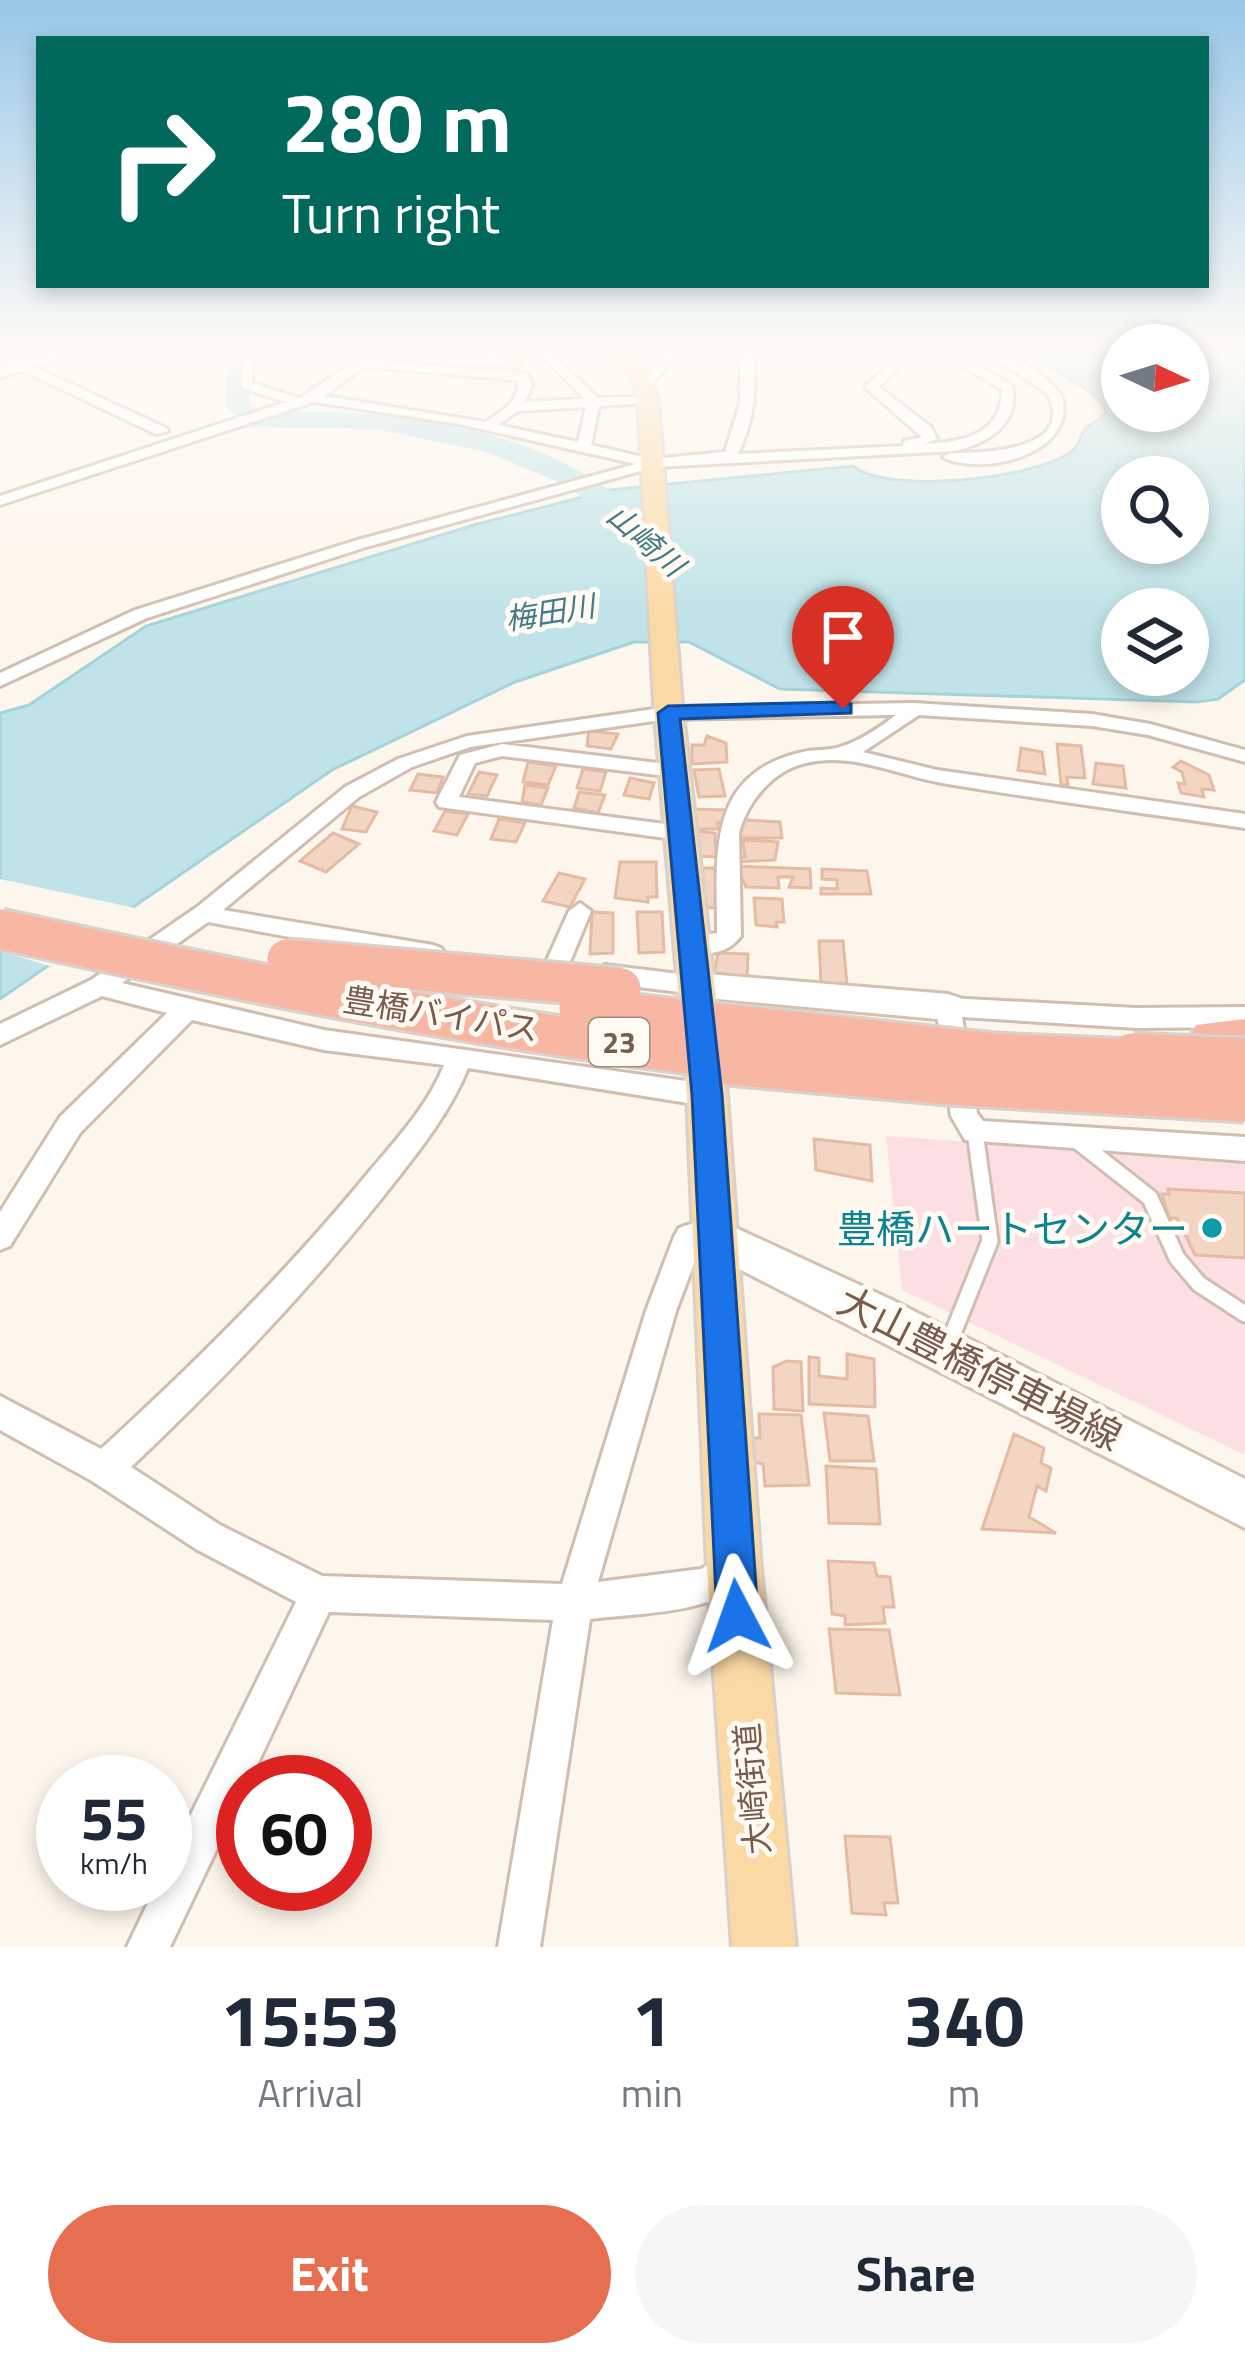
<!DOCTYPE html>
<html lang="en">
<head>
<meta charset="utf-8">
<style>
  body { margin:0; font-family:"Titillium Web","Noto Sans JP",sans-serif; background:#f6f6f7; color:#1f2937; height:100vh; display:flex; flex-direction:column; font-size:45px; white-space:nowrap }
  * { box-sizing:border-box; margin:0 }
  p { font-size:39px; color:#747a83 }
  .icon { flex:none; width:66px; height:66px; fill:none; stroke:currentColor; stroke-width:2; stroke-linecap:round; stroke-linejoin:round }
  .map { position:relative; height:1947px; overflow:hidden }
  .details { display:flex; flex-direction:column; background:#fff; flex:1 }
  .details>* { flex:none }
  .banner { position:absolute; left:36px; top:36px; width:1173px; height:252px; border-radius:0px; box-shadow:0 6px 18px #0003; background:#00695c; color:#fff; overflow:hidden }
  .needle { width:78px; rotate:94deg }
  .controls { position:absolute; left:1101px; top:324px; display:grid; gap:24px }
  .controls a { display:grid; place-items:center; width:108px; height:108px; border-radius:50%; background:#fff; box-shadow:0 6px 18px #0003; font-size:60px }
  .speed { position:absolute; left:36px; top:1755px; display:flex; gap:24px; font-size:60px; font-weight:700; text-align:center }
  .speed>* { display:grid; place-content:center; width:156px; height:156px; border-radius:50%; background:#fff; box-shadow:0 6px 18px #0003; line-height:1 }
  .speed small { font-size:30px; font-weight:400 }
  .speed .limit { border:18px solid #d22; background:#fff; color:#111 }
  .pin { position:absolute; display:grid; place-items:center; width:102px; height:102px; color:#fff; margin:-123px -51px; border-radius:50% 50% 50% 0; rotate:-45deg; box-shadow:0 0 12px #0007 }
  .pin .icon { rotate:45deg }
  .me { position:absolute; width:132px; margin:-66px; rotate:356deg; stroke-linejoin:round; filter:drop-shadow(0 0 9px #0008) }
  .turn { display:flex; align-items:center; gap:42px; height:252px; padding:0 48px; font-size:54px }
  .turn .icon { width:156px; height:156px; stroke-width:2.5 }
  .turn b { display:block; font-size:84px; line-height:102px }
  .eta { display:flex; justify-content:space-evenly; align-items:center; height:204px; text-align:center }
  .eta b { font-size:72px; font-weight:700; line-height:84px }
  .primary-button { display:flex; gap:24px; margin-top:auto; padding:24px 48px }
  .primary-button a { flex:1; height:138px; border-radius:72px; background:#e76f51; color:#fff; font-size:48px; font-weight:700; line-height:138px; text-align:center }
  .primary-button a+a { background:#f6f6f7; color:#1f2937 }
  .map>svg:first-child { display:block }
  .medical { fill:#fbdfe3 }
  .water { fill:#bfe3e8; stroke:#a5d3da; stroke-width:3; fill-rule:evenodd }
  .pier { fill:#fdf6ec }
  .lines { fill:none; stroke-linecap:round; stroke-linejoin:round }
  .river { fill:#bfe3e8; fill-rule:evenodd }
  .building { fill:#f3d5c3; stroke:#e6bba3; stroke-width:3 }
  .lane-casing { stroke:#d1beb0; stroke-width:21 }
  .street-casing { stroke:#d1beb0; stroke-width:6 }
  .secondary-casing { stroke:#d6c0b0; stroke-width:6 }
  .primary-casing { stroke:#dad1cd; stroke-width:6 }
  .highway-casing { stroke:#dad1cd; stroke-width:6 }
  .lane { stroke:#fff; stroke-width:15 }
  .street { fill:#fff; fill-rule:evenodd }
  .secondary { fill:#fff; fill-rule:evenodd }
  .primary { fill:#fbd9a5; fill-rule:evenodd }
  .highway { fill:#f7b7a3; fill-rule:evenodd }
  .highway-bridge-far1-casing { stroke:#dad1cd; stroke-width:45; stroke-linecap:butt }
  .highway-bridge-casing { stroke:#dad1cd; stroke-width:57; stroke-linecap:butt }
  .highway-bridge-far1 { stroke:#f7b7a3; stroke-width:39 }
  .highway-bridge { stroke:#f7b7a3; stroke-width:51 }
  .route { fill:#1a73e8; stroke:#114b97; stroke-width:3 }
  .culture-dot { fill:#0f9aa8; stroke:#fffaf3; stroke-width:4.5 }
  .labels { text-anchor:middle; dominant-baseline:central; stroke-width:10; stroke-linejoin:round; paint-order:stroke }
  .far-water-label { font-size:30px; font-style:italic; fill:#437c86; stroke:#fffaf3 }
  .shield { fill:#fffaf3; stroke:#a28b7f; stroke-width:3 }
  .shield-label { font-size:30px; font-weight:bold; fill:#7a5c4d }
  .street-label { font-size:33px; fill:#7a5c4d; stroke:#fffaf3 }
  .near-culture-label { font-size:39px; fill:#0d838f; stroke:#fffaf3; text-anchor:end }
  .near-street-label { font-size:39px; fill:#7a5c4d; stroke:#fffaf3 }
</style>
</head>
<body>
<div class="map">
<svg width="1245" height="1947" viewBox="0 0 1245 1947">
  <rect width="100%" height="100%" fill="#fdf6ec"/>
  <!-- medical -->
  <path class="medical" d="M 886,1136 L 1245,1161 L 1245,1455 L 902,1290 Z"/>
  <!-- water -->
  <path class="water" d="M 1013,349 L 1122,349 L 1122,411 L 1188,411 L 1188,349 L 1245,349 L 1245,680 L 1218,699 L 1197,702 L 780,689 L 689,642 L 634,642 L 515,682 L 332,770 L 0,999 L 0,713 L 29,705 L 146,626 L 474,525 L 610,490 L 853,466 C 887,495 1034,479 1071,452 C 1080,446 1079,436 1085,429 C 1092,422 1100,421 1106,412 C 1097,386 1038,363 1013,349 ZM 1122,477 L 1188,477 L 1188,543 L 1122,543 ZM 1122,609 L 1188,609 L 1188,675 L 1122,675 Z"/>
  <!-- pier -->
  <path class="pier" d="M 0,879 L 144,910 L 59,969 L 0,951 Z"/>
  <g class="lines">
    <!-- river -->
    <path class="river" d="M 229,349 L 251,349 L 249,404 L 262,414 C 386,403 574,429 655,535 L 650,541 L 630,541 L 570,487 L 487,452 L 375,429 L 247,427 L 225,406 Z"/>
  </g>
  <!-- building -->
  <path class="building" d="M 589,731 L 618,734 L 611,749 L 587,746 Z
    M 707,736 L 726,743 L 727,762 L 692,764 L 692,745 L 704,745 Z
    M 1057,744 L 1081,746 L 1085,778 L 1067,777 L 1068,785 L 1061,784 Z
    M 1021,748 L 1042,752 L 1045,774 L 1018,770 Z
    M 1181,761 L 1209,775 L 1214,790 L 1202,789 L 1204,797 L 1181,793 L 1178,783 L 1185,784 L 1182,772 L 1173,767 Z
    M 528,762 L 556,766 L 548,785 L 523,782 Z
    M 1096,763 L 1123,766 L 1126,788 L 1093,784 Z
    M 583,769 L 606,772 L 600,791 L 577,788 Z
    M 719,769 L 725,796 L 699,797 L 694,770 Z
    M 479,772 L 497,775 L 487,796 L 468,794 Z
    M 418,774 L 443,777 L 437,793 L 410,790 Z
    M 630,778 L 654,783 L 649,799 L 624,795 Z
    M 525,785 L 548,788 L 541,805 L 522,802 Z
    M 579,792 L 605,795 L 598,813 L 574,808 Z
    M 352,806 L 377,812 L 366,832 L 342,829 Z
    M 694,809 L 726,810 L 723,823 L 718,823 L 718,829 L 694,829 Z
    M 445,811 L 468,814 L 457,835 L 434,831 Z
    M 499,819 L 525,823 L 516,842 L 491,839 Z
    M 746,820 L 780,822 L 782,838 L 735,838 L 737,824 Z
    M 696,831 L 715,833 L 716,857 L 696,856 Z
    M 333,833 L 359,844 L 326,872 L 300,861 Z
    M 743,840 L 778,842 L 775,860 L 734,862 L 734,857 L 745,857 Z
    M 620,862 L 656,862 L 657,897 L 648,897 L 648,902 L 615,898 Z
    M 734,866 L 810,869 L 811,888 L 789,887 L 793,877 L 778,877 L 779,888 L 746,887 L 742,878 L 735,877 Z
    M 698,868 L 715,868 L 717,908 L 700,907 Z
    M 822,869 L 867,871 L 871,894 L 821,894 L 821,888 L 837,889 L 837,880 L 822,879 Z
    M 559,873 L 585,879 L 570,907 L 543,901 Z
    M 754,898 L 782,899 L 784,922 L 776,922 L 777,927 L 756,925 Z
    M 592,912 L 613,913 L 613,953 L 590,954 Z
    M 637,912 L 662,912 L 664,952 L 639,953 Z
    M 819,941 L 843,941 L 847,984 L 821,983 Z
    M 718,953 L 748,954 L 747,981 L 714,975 Z
    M 814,1139 L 870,1145 L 872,1181 L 816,1170 Z
    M 1168,1189 L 1245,1193 L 1245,1258 L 1195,1255 L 1177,1218 L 1169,1218 L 1162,1194 L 1169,1194 Z
    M 847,1354 L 874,1359 L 875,1407 L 809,1404 L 809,1357 L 819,1358 L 819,1376 L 847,1379 Z
    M 787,1361 L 801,1362 L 803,1411 L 774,1409 L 773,1367 Z
    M 824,1413 L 868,1416 L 874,1461 L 830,1461 Z
    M 759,1414 L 801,1415 L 809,1485 L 765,1486 L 763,1464 L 752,1462 L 751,1438 L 760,1438 Z
    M 1014,1434 L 1044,1448 L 1041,1463 L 1051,1468 L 1046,1491 L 1037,1486 L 1029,1517 L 1056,1533 L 982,1529 Z
    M 826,1466 L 876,1469 L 880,1524 L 829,1523 Z
    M 828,1561 L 874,1563 L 877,1576 L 890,1577 L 894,1607 L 883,1607 L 885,1623 L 845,1625 L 845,1616 L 832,1614 Z
    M 829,1629 L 889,1630 L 900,1695 L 836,1693 Z
    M 845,1836 L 890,1837 L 898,1903 L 884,1903 L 886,1915 L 852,1913 Z"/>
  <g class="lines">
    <defs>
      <path id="lane" d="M 1075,1139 L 1150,1198 L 1177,1258 L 1199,1284 L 1245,1314
        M 949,1343 L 990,1241 L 975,1132"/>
      <path id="street" d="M 241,349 L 253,349 L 252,383 L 299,398 L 374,350 L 380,354 L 373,360 L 528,374 L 532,386 L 525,402 L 585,399 L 535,349 L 547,349 L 598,398 L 653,396 L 654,399 L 648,403 L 599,406 L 591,445 L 652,459 L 725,452 L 740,404 L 740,349 L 752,349 C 758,385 754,421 738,454 L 903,446 L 904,441 L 922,437 L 865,387 L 898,355 L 894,349 L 906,349 L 910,356 L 879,387 L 931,427 L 937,439 L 924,444 C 962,442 1002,435 1002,390 L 935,349 L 949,349 L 1012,385 C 1021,424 988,443 955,451 L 655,467 L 366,547 L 147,618 L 0,686 L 0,673 L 135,610 L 354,541 L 636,464 L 459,424 L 314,402 L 0,505 L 0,496 L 286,402 L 242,388 ZM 364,367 L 518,380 C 519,403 502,411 485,422 L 324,396 ZM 586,407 L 578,442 L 498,425 L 518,411 Z
        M 484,349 L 496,349 L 495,358 L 522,364 L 516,368 L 484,364 Z
        M 670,349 L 682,349 L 649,387 L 641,387 L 641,381 Z
        M 979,349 C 1008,348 1046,373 1062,397 C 1077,455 980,477 943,457 L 950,453 C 983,453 1080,451 1046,392 Z
        M 0,351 L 166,428 L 168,431 L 156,434 L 0,360 Z
        M 914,703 L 1092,714 L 1150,724 L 1245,750 L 1245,762 L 1148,735 L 1092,726 L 919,715 L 863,752 L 937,770 L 1245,814 L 1245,828 C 1144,813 1043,800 942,783 C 897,775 853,752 806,763 C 773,770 747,802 739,833 L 741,936 C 727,955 706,956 684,950 L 680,944 L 684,938 L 717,933 C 717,856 705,773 803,752 C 815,749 828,751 840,747 C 860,741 879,728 896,715 L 668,719 L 470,747 L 412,767 L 359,797 L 223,910 L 433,945 L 441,948 L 445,954 L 441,960 L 433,963 L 208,922 L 122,983 L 324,1030 L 707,1084 L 716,1087 L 720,1095 L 716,1103 L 707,1106 L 468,1068 C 448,1117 414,1157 382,1198 C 305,1294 220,1383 131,1467 L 220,1525 L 322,1576 L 562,1584 L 646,1311 L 674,1237 L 679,1228 C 693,1222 709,1221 724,1227 L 729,1236 L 724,1245 L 699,1250 L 676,1311 L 598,1582 L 701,1569 L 734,1550 L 747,1555 L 752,1568 C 732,1615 634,1613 590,1619 L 540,1947 L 498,1947 L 553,1620 L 329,1612 L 249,1782 L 243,1782 L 243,1794 L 170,1947 L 127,1947 L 157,1884 L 165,1884 L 165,1867 L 296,1602 L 196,1549 L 92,1481 L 0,1430 L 0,1396 L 101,1449 C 194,1364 284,1275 364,1178 C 393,1143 427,1108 444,1065 L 324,1050 L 192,1020 L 80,1133 L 10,1246 L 0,1250 L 0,1212 L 60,1117 L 167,1013 L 102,996 L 0,1045 L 0,1024 L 91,980 L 197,907 L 345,787 L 398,759 L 467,736 L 668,707 Z
        M 502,744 L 674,765 L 684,771 L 674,777 L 502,756 L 475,763 L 459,797 L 680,826 L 691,833 L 680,840 L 439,807 L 436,802 L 460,755 Z
        M 580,903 L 591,911 L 567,969 L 555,978 L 547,975 L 543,969 L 569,911 Z
        M 605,965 L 696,976 L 705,979 L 708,985 L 705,991 L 696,994 L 605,983 L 593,974 Z
        M 948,998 L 1136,1008 L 1245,1007 L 1245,1027 L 1136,1028 L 962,1017 L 977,1113 L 983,1121 L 1245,1137 L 1245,1161 L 965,1140 L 951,1116 L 936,1007 L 939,1000 Z"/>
      <path id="secondary" d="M 63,349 L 87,349 L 0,378 L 0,368 Z
        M 696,973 L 948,994 L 960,998 L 965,1007 L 960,1016 L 948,1020 L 696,997 L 684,994 L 679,985 L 684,976 Z
        M 714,1218 L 892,1300 L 1245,1479 L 1245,1528 L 700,1249 L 694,1236 L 700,1223 Z"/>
      <path id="primary" d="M 609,349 L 627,349 L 648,373 L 658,399 L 682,705 L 727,1095 L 761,1568 L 796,1947 L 732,1947 L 707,1568 L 687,1095 L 654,705 L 638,399 L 630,374 Z"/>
      <path id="highway" d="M 1245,1019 L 1245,1053 L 1212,1054 L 1196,1049 L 1190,1037 L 1196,1025 Z"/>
    </defs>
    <!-- lane casing -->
    <use href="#lane" class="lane-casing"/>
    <!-- street casing -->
    <use href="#street" class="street-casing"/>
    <!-- secondary casing -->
    <use href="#secondary" class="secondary-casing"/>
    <!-- primary casing -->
    <use href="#primary" class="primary-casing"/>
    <!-- highway casing -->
    <use href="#highway" class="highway-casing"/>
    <!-- lane -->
    <use href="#lane" class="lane"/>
    <!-- street -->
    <use href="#street" class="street"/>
    <!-- secondary -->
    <use href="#secondary" class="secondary"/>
    <!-- primary -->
    <use href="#primary" class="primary"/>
    <!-- highway -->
    <use href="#highway" class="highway"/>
    <defs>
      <path id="highway-bridge-far1" d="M 0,929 C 250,984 500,1033 755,1062
        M 287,959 L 621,988
        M 579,1008 L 995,1053 L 1202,1062"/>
      <path id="highway-bridge" d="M 728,1059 L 949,1079 L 1245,1096
        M 1133,1059 L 1245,1064"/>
    </defs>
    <!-- highway-bridge-far1 casing -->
    <use href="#highway-bridge-far1" class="highway-bridge-far1-casing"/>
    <!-- highway-bridge casing -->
    <use href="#highway-bridge" class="highway-bridge-casing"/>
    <!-- highway-bridge-far1 -->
    <use href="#highway-bridge-far1" class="highway-bridge-far1"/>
    <!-- highway-bridge -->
    <use href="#highway-bridge" class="highway-bridge"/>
  </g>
  <!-- sky -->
  <linearGradient id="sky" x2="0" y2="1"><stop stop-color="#97c7e8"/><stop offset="0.56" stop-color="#fefbf6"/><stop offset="1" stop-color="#fefbf6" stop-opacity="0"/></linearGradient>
  <rect width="1245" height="621" fill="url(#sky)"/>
  <!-- route -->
  <path class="route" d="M 843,702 L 851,704 L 851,713 L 680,719 L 722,1095 L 758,1616 L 752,1630 L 737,1636 L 723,1630 L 717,1616 L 692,1095 L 658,713 L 668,706 Z"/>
  <!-- markers -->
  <circle class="culture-dot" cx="1212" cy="1228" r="12"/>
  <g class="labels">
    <!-- far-water labels -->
    <g class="far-water-label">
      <text transform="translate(646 540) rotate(41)">山崎川</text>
      <text transform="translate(550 612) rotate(-9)">梅田川</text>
    </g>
    <!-- shield labels -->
    <rect class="shield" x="589" y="1018" width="60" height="48" rx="9"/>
    <g class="shield-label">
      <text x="619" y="1042">23</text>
    </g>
    <!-- street labels -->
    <g class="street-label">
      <text transform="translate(441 1014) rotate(9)">豊橋バイパス</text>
      <text transform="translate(752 1789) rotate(-95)">大崎街道</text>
    </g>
    <!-- near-culture labels -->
    <g class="near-culture-label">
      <text x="1188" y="1228">豊橋ハートセンター</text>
    </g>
    <!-- near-street labels -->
    <g class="near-street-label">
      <text transform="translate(980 1368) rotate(27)">大山豊橋停車場線</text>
    </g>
  </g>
</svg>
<div class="controls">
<a><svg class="needle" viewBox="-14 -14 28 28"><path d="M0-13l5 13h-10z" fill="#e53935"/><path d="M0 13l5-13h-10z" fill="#747a83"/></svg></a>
<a><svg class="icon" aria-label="search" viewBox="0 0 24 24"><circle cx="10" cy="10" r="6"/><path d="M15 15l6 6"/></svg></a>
<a><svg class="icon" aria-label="layers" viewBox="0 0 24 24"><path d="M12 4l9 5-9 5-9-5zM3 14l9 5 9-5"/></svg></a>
</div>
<div class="speed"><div>55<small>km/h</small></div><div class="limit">60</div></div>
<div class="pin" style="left:843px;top:709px;background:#d93025"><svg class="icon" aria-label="arrive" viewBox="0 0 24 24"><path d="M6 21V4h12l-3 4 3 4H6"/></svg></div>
<svg class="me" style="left:737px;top:1616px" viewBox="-20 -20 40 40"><path d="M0-17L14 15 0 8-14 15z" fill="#1a73e8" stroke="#fff" stroke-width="4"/></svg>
<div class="banner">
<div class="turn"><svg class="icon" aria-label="right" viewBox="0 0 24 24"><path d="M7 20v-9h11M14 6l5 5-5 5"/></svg><div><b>280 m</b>Turn right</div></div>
</div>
</div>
<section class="details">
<div class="eta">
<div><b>15:53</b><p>Arrival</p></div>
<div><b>1</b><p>min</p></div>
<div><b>340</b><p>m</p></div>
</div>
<div class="primary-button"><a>Exit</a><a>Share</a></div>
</section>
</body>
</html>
